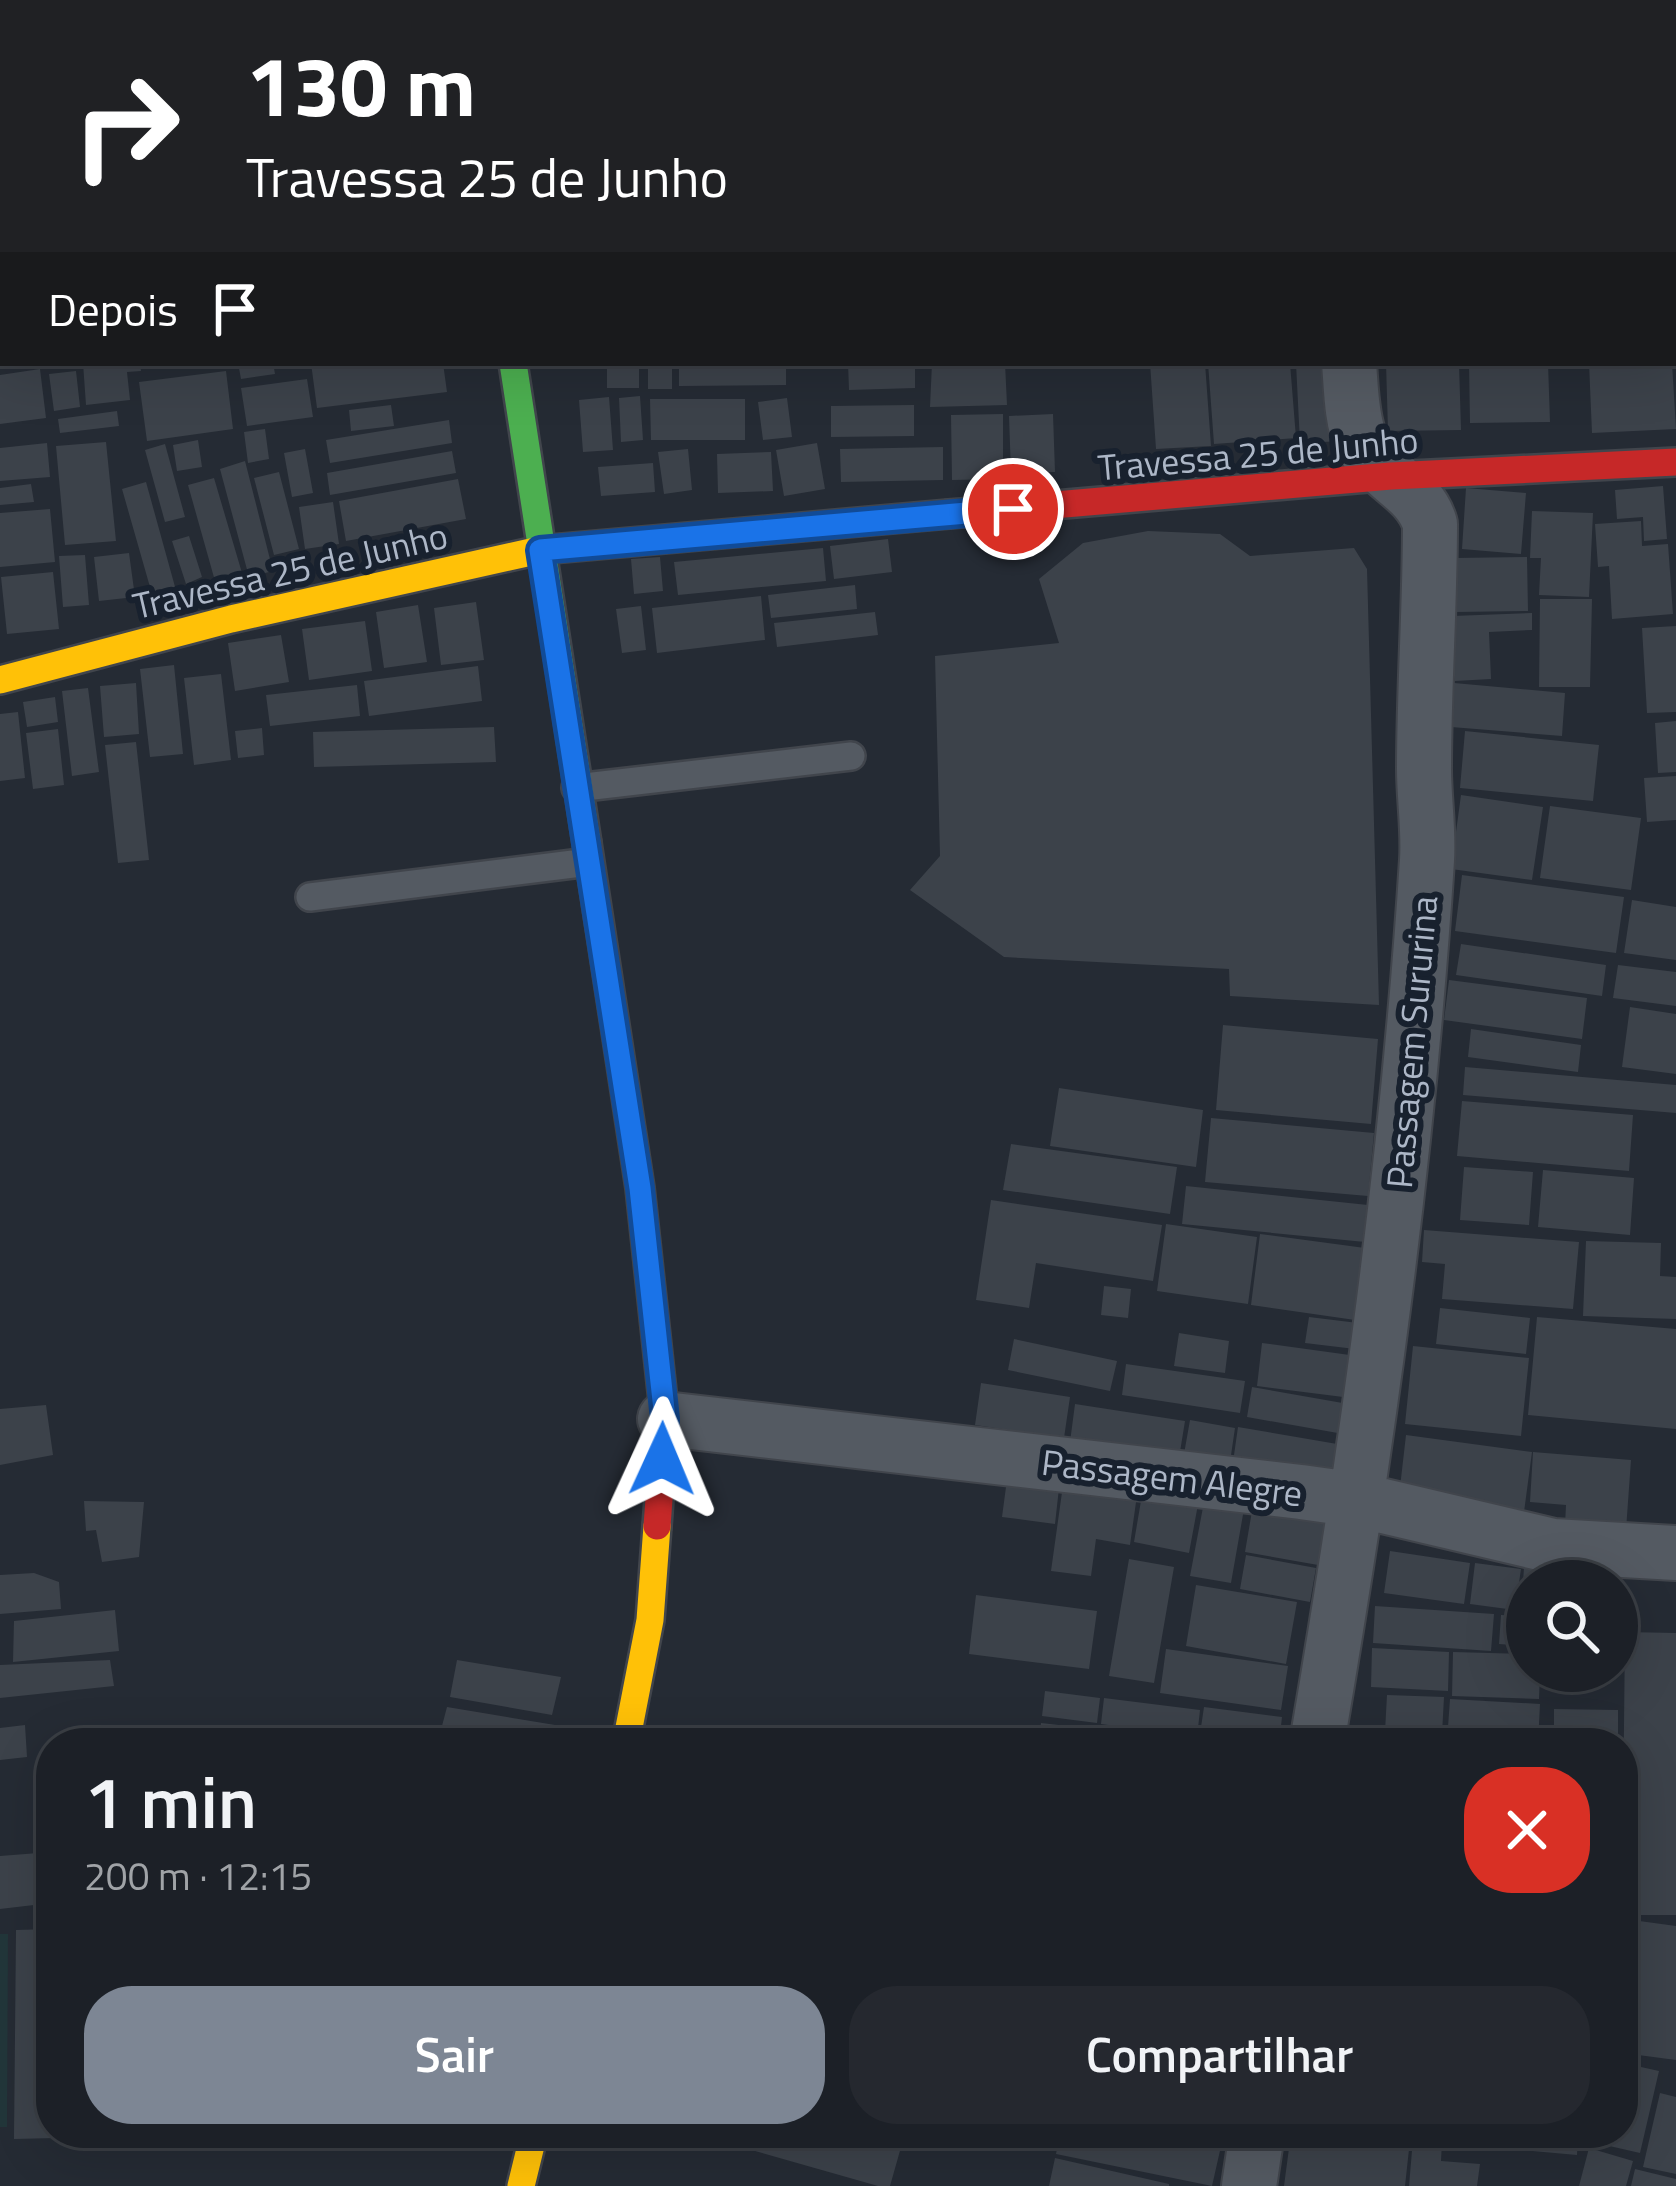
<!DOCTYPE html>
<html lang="pt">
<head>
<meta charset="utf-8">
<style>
  body { margin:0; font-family:"Titillium Web",sans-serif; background:#25282f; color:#f1f3f6; height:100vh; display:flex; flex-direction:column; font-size:45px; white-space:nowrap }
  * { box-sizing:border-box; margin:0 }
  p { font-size:39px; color:#a0a3a7 }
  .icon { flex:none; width:66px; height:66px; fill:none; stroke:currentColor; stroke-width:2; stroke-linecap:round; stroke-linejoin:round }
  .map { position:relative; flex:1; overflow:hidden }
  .panel { position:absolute; left:36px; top:1728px; width:1602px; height:420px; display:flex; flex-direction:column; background:#1c2027; border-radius:48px; box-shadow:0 12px 48px #0002,0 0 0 3px #3a3e44 }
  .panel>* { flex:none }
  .banner { position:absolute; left:0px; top:0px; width:1677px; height:366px; box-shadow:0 12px 48px #0002,0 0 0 3px #3a3e44; background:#202124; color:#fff; overflow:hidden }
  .controls { position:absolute; left:1506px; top:1560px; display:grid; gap:24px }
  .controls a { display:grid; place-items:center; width:132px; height:132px; border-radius:50%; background:#1c2027; box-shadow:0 12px 48px #0002,0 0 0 3px #3a3e44; font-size:60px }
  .pin { position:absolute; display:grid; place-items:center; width:102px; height:102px; color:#fff; margin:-51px; border:6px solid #fff; border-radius:50%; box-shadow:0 3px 12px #0007 }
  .me { position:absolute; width:132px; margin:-66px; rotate:1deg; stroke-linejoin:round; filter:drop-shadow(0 0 9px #0008) }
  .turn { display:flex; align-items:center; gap:42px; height:252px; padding:0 48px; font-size:54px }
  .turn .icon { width:156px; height:156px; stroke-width:2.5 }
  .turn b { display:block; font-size:84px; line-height:102px }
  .then { display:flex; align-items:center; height:114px; padding:0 48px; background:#0003; gap:24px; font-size:45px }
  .round { display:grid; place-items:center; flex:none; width:126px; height:126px; border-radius:48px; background:#25282f }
  .headline { display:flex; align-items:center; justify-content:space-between; height:204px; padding:0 48px }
  h1 { font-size:72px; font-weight:600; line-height:90px }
  .action { display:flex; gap:24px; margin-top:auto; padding:24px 48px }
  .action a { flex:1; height:138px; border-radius:48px; background:#7d8694; color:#fff; font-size:48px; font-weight:600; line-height:138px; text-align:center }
  .action a+a { background:#25282f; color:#f1f3f6 }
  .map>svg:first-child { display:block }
  .green { fill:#22363a }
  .building { fill:#3c424a }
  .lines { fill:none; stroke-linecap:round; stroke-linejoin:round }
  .lane-casing { stroke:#41454c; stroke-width:32 }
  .street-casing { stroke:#41454c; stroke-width:58 }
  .fast-casing { stroke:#41454c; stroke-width:32 }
  .slow-casing { stroke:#41454c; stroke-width:32 }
  .jam-casing { stroke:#41454c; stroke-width:32 }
  .path { stroke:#585e66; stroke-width:8; stroke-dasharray:9 9; stroke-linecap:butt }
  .lane { stroke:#545a62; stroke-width:27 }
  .street { stroke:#545a62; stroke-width:54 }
  .fast { stroke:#4caf50; stroke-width:27 }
  .slow { stroke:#ffc107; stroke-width:27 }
  .jam { stroke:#c62828; stroke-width:27 }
  .route-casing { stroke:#114b97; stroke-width:30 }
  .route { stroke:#1a73e8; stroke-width:21 }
  .labels { text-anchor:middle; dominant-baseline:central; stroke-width:12; stroke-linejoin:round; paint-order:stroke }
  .street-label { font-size:36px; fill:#adb7c7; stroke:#18212e }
</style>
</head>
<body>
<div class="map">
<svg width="1676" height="2186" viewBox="0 0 1676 2186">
  <rect width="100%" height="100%" fill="#252b34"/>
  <!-- green -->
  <path class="green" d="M 0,1934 L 8,1934 L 7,2127 L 0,2127 Z"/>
  <!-- building -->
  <path class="building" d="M 83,363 L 140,363 L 141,371 L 127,372 L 130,400 L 86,405 Z
    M 238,363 L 273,363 L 275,374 L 241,379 Z
    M 311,363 L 443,363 L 447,392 L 317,408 Z
    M 607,363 L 639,363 L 639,388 L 607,388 Z
    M 648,363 L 672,363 L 672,389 L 648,389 Z
    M 679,363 L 786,363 L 786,385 L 679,386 Z
    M 848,363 L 915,363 L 915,388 L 849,390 Z
    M 932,363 L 1005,363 L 1007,405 L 930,407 Z
    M 1150,363 L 1205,363 L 1211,446 L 1156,449 Z
    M 1208,363 L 1290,363 L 1296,438 L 1214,444 Z
    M 1296,363 L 1340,363 L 1344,441 L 1300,443 Z
    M 1386,363 L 1459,363 L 1461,430 L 1388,431 Z
    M 1469,363 L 1548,363 L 1550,422 L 1470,423 Z
    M 1589,363 L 1672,363 L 1676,429 L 1592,433 Z
    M 40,369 L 46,418 L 0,424 L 0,375 Z
    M 76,371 L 80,407 L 54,411 L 49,374 Z
    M 226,371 L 233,429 L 147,441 L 139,382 Z
    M 307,379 L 313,417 L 247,426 L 241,388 Z
    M 640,396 L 643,440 L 621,442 L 619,398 Z
    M 609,397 L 613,450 L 583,452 L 579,400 Z
    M 787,398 L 792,437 L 763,440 L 758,402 Z
    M 650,399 L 745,399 L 745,440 L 651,440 Z
    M 391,405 L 394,426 L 351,431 L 349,410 Z
    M 914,405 L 914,436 L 831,437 L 831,406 Z
    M 117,411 L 119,426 L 60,433 L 58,419 Z
    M 1003,414 L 1003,479 L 952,480 L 951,415 Z
    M 1053,414 L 1055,472 L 1011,473 L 1009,416 Z
    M 449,420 L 452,443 L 330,463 L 326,440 Z
    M 265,429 L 269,459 L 248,463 L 244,432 Z
    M 198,440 L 202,467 L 177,471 L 173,445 Z
    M 106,442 L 116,541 L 65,545 L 56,446 Z
    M 47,443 L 50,477 L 0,481 L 0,448 Z
    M 817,443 L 825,489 L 784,496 L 776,450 Z
    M 165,444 L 185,517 L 165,522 L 145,450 Z
    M 943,447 L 943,480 L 841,482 L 840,449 Z
    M 305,449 L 313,493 L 292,497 L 284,453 Z
    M 688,449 L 692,490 L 664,494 L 658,452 Z
    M 452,451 L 456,473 L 330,495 L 327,473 Z
    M 771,452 L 773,491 L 718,493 L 717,454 Z
    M 245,461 L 273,571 L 249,577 L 220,469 Z
    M 653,463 L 655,492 L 601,496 L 598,467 Z
    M 279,472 L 299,549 L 274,555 L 254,478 Z
    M 214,478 L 242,573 L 215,581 L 188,485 Z
    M 458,479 L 466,519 L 346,541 L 339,501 Z
    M 146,482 L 177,594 L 154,601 L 122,489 Z
    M 31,484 L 34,502 L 0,505 L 0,488 Z
    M 1663,486 L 1667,539 L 1644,541 L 1643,517 L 1617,519 L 1615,490 Z
    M 1466,488 L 1526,493 L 1521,554 L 1462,549 Z
    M 333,502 L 339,544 L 305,549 L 299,507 Z
    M 50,509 L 55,562 L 0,567 L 0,513 Z
    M 1532,511 L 1593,513 L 1589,597 L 1539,595 L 1541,558 L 1530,558 Z
    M 1641,521 L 1642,546 L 1668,544 L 1673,614 L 1612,619 L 1609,566 L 1598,567 L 1595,524 Z
    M 1148,531 L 1220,534 L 1250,556 L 1354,548 L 1367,569 L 1379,1005 L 1230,996 L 1229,969 L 1004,957 L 910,890 L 940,856 L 935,656 L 1059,643 L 1039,579 L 1083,543 Z
    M 189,536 L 202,577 L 186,584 L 172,541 Z
    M 888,539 L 892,572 L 834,579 L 830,546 Z
    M 823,548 L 826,581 L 678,595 L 674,562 Z
    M 129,553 L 135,597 L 99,601 L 94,557 Z
    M 85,555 L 89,605 L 63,607 L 59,556 Z
    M 660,557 L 663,591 L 634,594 L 631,559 Z
    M 1527,557 L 1528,611 L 1456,612 L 1455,558 Z
    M 53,572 L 59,629 L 7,634 L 1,577 Z
    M 855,585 L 857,609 L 771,618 L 768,595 Z
    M 761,596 L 765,640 L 657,653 L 652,608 Z
    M 1540,599 L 1592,599 L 1590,687 L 1539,687 Z
    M 476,602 L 484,660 L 441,665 L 434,608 Z
    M 418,605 L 427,662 L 384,668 L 376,612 Z
    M 641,606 L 646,650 L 622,653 L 616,609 Z
    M 875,612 L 878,635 L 777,647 L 774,623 Z
    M 1532,613 L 1532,630 L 1489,632 L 1491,679 L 1455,681 L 1452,616 Z
    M 365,621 L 372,671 L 309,680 L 302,629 Z
    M 1676,626 L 1676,712 L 1647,713 L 1642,628 Z
    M 281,635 L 289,682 L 235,691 L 228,643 Z
    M 174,665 L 183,754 L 150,757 L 140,669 Z
    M 478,666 L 482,701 L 369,716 L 364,681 Z
    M 221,674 L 231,760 L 194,765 L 184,678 Z
    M 136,683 L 139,734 L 104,737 L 100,686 Z
    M 1454,683 L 1565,693 L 1562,736 L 1451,727 Z
    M 357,685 L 360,716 L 270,726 L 266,695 Z
    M 88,688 L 99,772 L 72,776 L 62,691 Z
    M 55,697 L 58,722 L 27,727 L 23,702 Z
    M 18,712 L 25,778 L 0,781 L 0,714 Z
    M 1676,721 L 1676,772 L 1658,773 L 1655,723 Z
    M 494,727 L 496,762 L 314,767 L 313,732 Z
    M 262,728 L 264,755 L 238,758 L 235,731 Z
    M 58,729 L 64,785 L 33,789 L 26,733 Z
    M 1465,731 L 1599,745 L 1593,801 L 1460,788 Z
    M 136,742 L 149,860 L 118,863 L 105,745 Z
    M 1676,776 L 1676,820 L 1647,822 L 1644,778 Z
    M 1461,795 L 1543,807 L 1532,880 L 1451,869 Z
    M 1550,806 L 1641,818 L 1631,890 L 1540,878 Z
    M 1462,875 L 1624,897 L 1616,953 L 1455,931 Z
    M 1632,900 L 1676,907 L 1676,960 L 1624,953 Z
    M 1461,944 L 1606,965 L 1602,996 L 1456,975 Z
    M 1618,965 L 1676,972 L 1676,1006 L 1613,998 Z
    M 1449,980 L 1587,998 L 1582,1039 L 1444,1020 Z
    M 1630,1007 L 1676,1014 L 1676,1074 L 1622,1067 Z
    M 1223,1025 L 1378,1039 L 1371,1124 L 1216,1110 Z
    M 1471,1029 L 1581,1045 L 1578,1072 L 1468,1057 Z
    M 1465,1067 L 1676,1085 L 1676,1113 L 1463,1095 Z
    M 1059,1088 L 1203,1110 L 1196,1167 L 1050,1146 Z
    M 1462,1101 L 1633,1115 L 1629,1171 L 1457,1156 Z
    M 1211,1118 L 1374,1133 L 1368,1196 L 1205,1182 Z
    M 1011,1144 L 1177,1167 L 1170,1214 L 1003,1190 Z
    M 1464,1167 L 1533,1172 L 1529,1225 L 1460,1220 Z
    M 1543,1170 L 1634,1178 L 1630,1235 L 1538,1227 Z
    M 1186,1186 L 1368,1205 L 1365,1242 L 1182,1224 Z
    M 991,1200 L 1162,1225 L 1153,1281 L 1036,1263 L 1029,1308 L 976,1300 Z
    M 1166,1224 L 1257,1237 L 1248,1304 L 1157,1291 Z
    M 1424,1230 L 1579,1242 L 1573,1309 L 1442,1299 L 1445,1264 L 1422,1262 Z
    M 1260,1234 L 1365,1248 L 1355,1320 L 1251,1305 Z
    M 1586,1241 L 1661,1243 L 1660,1276 L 1676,1277 L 1676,1319 L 1583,1316 Z
    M 1104,1286 L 1131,1289 L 1128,1318 L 1101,1315 Z
    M 1440,1308 L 1530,1318 L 1526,1354 L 1436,1344 Z
    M 1309,1317 L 1358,1323 L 1355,1349 L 1305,1343 Z
    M 1537,1317 L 1676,1329 L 1676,1429 L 1528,1415 Z
    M 1179,1333 L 1229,1341 L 1225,1373 L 1174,1366 Z
    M 1014,1339 L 1117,1361 L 1110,1391 L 1008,1370 Z
    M 1262,1343 L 1357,1356 L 1351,1398 L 1257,1386 Z
    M 1413,1346 L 1529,1358 L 1521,1436 L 1405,1424 Z
    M 1126,1364 L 1245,1381 L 1240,1413 L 1122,1395 Z
    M 981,1383 L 1070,1397 L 1064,1438 L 975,1425 Z
    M 1252,1387 L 1354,1405 L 1349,1435 L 1247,1417 Z
    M 1075,1404 L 1185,1421 L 1179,1458 L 1070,1442 Z
    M 46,1405 L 53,1455 L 0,1465 L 0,1409 Z
    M 1190,1420 L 1235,1428 L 1230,1462 L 1184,1454 Z
    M 1238,1427 L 1343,1445 L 1337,1480 L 1233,1462 Z
    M 1406,1435 L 1532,1452 L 1524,1512 L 1399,1496 Z
    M 1533,1452 L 1631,1460 L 1626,1530 L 1565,1525 L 1566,1505 L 1530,1502 Z
    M 1008,1472 L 1060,1479 L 1055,1524 L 1002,1517 Z
    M 1064,1478 L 1138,1488 L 1130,1545 L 1096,1539 L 1091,1576 L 1051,1571 Z
    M 1143,1489 L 1199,1499 L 1189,1553 L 1134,1542 Z
    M 84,1501 L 144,1502 L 139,1557 L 102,1562 L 96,1530 L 86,1531 Z
    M 1204,1502 L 1244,1509 L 1231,1583 L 1190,1576 Z
    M 1252,1511 L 1325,1523 L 1318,1565 L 1245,1552 Z
    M 1390,1551 L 1470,1563 L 1464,1604 L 1384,1593 Z
    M 1246,1555 L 1316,1568 L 1310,1602 L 1240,1589 Z
    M 1129,1559 L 1174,1567 L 1154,1683 L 1109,1676 Z
    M 1475,1563 L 1521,1569 L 1515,1610 L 1470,1604 Z
    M 1524,1567 L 1610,1573 L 1609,1581 L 1527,1581 L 1527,1646 L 1499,1644 L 1501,1615 L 1521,1616 Z
    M 34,1573 L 59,1582 L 61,1609 L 0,1614 L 0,1575 Z
    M 1196,1585 L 1297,1602 L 1286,1664 L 1186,1646 Z
    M 976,1595 L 1097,1611 L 1089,1669 L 969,1654 Z
    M 1375,1606 L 1494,1614 L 1491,1651 L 1373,1643 Z
    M 115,1610 L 119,1651 L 13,1662 L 14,1621 Z
    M 1625,1632 L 1676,1633 L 1676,1915 L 1640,1915 L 1641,1818 L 1623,1818 Z
    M 1372,1648 L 1449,1652 L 1448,1691 L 1371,1687 Z
    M 1166,1649 L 1288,1666 L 1281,1710 L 1160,1693 Z
    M 1453,1652 L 1527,1654 L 1527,1671 L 1540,1671 L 1539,1699 L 1452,1696 Z
    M 110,1660 L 114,1686 L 0,1698 L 0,1665 Z
    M 457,1660 L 561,1677 L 552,1715 L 450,1697 Z
    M 1045,1691 L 1100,1698 L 1097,1723 L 1042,1716 Z
    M 1387,1695 L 1444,1697 L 1442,1734 L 1385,1732 Z
    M 1104,1698 L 1200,1710 L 1197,1737 L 1101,1724 Z
    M 1450,1699 L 1540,1704 L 1538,1743 L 1447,1741 Z
    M 447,1707 L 555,1725 L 550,1743 L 438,1741 Z
    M 1204,1707 L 1282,1717 L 1279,1743 L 1200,1734 Z
    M 1554,1709 L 1618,1710 L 1618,1743 L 1554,1743 Z
    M 1041,1723 L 1111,1731 L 1109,1743 L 1039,1743 Z
    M 25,1725 L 27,1757 L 0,1760 L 0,1728 Z
    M 1122,1732 L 1186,1740 L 1186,1743 L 1121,1743 Z
    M 51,1852 L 51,1903 L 0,1909 L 0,1856 Z
    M 1623,1868 L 1636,1869 L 1634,1909 L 1623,1908 Z
    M 1632,1920 L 1676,1926 L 1676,2060 L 1623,2053 L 1623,1987 Z
    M 51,1929 L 51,2133 L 55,2133 L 55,2138 L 14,2139 L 16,1930 Z
    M 1623,2063 L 1659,2071 L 1640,2153 L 1592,2142 L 1594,2133 L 1623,2133 Z
    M 1660,2093 L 1676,2097 L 1676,2174 L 1643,2167 Z
    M 692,2133 L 905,2133 L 890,2186 L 878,2186 Z
    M 1060,2133 L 1224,2133 L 1212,2186 L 1056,2154 Z
    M 1291,2133 L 1358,2133 L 1410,2140 L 1405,2186 L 1284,2186 Z
    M 1446,2133 L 1578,2133 L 1577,2155 L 1445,2143 Z
    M 1413,2139 L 1442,2141 L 1441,2161 L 1480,2164 L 1477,2186 L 1409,2186 Z
    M 1589,2148 L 1633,2161 L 1626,2186 L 1579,2186 Z
    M 1055,2158 L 1169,2184 L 1169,2186 L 1049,2186 Z
    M 1635,2169 L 1676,2179 L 1676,2186 L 1631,2186 Z"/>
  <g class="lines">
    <defs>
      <path id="lane" d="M 776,3 L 791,0
        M 576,788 L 851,756
        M 310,897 L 589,862"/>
      <path id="street" d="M 1357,3 L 1357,0
        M 665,1419 L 1301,1492 L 1358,1500 L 1553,1546 L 1676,1553
        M 1317,1743 C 1367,1450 1408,1157 1427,860 C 1429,830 1424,799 1424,769 C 1424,687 1430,606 1430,524 C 1419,486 1377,476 1361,441 C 1351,420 1351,386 1349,363
        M 1249,2186 L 1257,2133"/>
      <path id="fast" d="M 513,363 L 587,843"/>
      <path id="slow" d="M 0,680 L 231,619 L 540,550 L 949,514
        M 626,1743 L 650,1620 L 657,1526
        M 521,2186 L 534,2133"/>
      <path id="jam" d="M 462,0 L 462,3
        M 949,514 L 1391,476 L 1676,462
        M 587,843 L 640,1188 L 665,1419 L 657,1526"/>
    </defs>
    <!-- lane casing -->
    <use href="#lane" class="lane-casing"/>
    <!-- street casing -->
    <use href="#street" class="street-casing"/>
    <!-- fast casing -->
    <use href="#fast" class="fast-casing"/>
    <!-- slow casing -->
    <use href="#slow" class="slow-casing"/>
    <!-- jam casing -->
    <use href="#jam" class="jam-casing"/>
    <!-- path -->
    <path class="path" d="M 1674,105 L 1676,106"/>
    <!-- lane -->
    <use href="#lane" class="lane"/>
    <!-- street -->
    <use href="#street" class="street"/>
    <!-- fast -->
    <use href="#fast" class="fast"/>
    <!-- slow -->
    <use href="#slow" class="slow"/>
    <!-- jam -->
    <use href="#jam" class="jam"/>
  </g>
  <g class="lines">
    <defs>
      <path id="route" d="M 662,1459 L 665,1419 L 640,1188 L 540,550 L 1013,509"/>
    </defs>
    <!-- route casing -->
    <use href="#route" class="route-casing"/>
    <!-- route -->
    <use href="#route" class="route"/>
  </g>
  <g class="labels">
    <!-- street labels -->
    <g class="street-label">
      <text transform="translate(1258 453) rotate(-5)">Travessa 25 de Junho</text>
      <text transform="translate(290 570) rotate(-13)">Travessa 25 de Junho</text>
      <text transform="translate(1411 1042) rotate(-85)">Passagem Sururina</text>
      <text transform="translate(1172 1477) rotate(7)">Passagem Alegre</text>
    </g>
  </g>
</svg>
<div class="controls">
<a><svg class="icon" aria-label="search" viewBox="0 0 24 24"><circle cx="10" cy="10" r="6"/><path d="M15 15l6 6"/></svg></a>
</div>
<div class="pin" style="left:1013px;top:509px;background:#d93025"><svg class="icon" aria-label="arrive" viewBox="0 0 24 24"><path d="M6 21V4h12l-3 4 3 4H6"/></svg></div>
<svg class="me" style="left:662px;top:1459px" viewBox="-20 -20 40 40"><path d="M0-17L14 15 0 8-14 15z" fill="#1a73e8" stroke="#fff" stroke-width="4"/></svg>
<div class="banner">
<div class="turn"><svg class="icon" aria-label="right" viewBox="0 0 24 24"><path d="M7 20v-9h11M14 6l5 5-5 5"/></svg><div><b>130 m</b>Travessa 25 de Junho</div></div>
<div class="then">Depois<svg class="icon" aria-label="arrive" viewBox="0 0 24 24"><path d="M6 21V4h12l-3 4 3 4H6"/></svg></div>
</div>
<section class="panel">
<div class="headline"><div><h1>1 min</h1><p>200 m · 12:15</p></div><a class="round" style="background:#d93025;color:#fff"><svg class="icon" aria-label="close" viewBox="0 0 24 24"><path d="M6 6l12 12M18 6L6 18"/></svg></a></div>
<div class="action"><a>Sair</a><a>Compartilhar</a></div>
</section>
</div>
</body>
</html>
